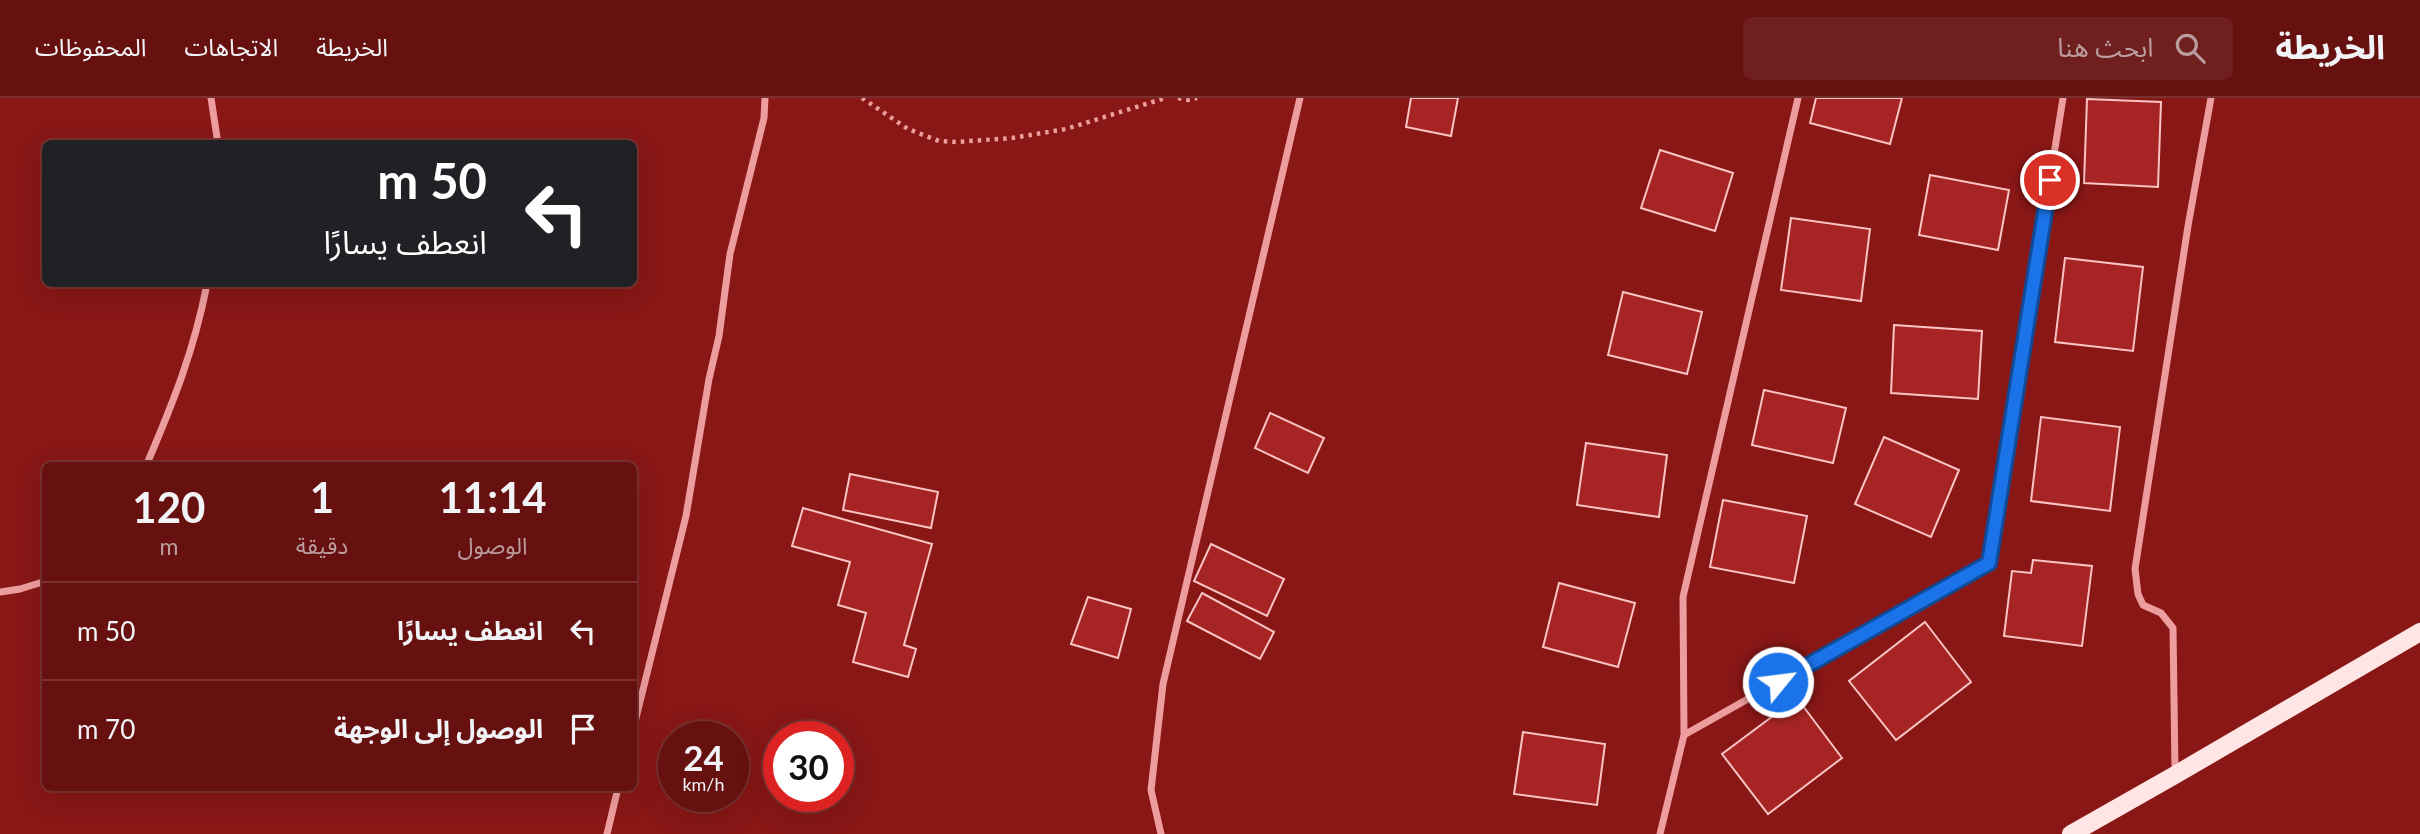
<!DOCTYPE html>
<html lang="ar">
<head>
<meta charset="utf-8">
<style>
  body { margin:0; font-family:Lato,"Noto Sans Arabic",sans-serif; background:#6e1f1e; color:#f1f3f6; direction:rtl; height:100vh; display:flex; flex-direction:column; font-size:26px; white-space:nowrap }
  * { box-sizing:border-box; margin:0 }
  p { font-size:23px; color:#bc9d9f }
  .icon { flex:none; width:38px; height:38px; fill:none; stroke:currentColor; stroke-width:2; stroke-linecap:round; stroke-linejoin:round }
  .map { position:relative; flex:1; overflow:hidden; direction:ltr }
  .sheet { position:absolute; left:42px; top:364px; width:595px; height:329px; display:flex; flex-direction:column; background:#661110; border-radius:10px; box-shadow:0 7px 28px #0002,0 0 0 2px #793130; direction:rtl }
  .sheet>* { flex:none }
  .top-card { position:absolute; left:42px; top:42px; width:595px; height:147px; border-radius:10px; box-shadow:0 7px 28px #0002,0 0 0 2px #793130; direction:rtl; background:#202124; color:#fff; overflow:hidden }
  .speed { position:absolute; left:658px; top:623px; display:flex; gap:14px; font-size:35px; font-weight:700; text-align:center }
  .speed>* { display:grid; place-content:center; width:91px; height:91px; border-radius:50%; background:#661110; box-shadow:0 7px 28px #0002,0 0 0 2px #793130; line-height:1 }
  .speed small { font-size:18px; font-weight:400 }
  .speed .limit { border:10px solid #d22; background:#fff; color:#111 }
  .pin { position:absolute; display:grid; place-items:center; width:60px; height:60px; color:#fff; margin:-30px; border:4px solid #fff; border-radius:50%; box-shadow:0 2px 7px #0007 }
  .me { position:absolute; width:77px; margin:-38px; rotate:61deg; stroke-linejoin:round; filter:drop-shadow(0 0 5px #0008) }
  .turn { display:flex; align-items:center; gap:24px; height:147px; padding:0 35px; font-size:32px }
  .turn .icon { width:91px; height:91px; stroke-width:2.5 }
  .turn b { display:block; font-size:49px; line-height:60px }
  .eta { display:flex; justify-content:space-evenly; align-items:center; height:119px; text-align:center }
  .eta b { font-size:42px; font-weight:700; line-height:49px }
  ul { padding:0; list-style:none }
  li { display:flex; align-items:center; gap:21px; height:98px; padding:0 35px; border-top:2px solid #793130 }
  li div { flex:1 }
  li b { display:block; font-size:26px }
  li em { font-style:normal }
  header { display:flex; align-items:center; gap:42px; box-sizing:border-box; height:98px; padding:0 35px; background:#661110; border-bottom:2px solid #793130 }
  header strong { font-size:33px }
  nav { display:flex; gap:38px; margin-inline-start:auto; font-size:24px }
  .search { width:490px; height:63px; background:#6e1f1e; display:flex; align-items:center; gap:18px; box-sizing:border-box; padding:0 24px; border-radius:10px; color:#bc9d9f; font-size:26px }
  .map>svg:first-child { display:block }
  .building { fill:#a72425; stroke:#fac3c4; stroke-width:2 }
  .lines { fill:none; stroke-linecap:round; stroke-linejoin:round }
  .path { stroke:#ee9d9e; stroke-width:4.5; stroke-dasharray:3.5 5; stroke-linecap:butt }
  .street { stroke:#ee9d9e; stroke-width:7 }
  .primary { stroke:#ffe6e5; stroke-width:18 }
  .route-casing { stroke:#114b97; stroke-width:18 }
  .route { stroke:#1a73e8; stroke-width:12 }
</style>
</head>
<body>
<header>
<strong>الخريطة</strong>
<div class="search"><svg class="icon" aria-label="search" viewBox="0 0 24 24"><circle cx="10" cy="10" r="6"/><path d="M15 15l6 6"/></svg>ابحث هنا</div>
<nav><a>الخريطة</a><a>الاتجاهات</a><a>المحفوظات</a></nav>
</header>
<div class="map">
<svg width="2420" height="736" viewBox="0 0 2420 736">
  <rect width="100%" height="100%" fill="#881716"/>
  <!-- building -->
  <path class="building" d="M 1411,0 L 1458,0 L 1451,38 L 1406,29 Z
    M 1816,0 L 1902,0 L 1890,46 L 1810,25 Z
    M 2087,1 L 2161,4 L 2158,89 L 2084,85 Z
    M 1660,52 L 1733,75 L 1715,133 L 1641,110 Z
    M 1930,77 L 2009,92 L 1998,152 L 1919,137 Z
    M 1791,120 L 1870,131 L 1861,203 L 1781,192 Z
    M 2065,160 L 2143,169 L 2133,253 L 2055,244 Z
    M 1623,194 L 1702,214 L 1687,276 L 1608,257 Z
    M 1894,227 L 1982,233 L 1978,301 L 1891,295 Z
    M 1764,292 L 1846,310 L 1833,365 L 1752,347 Z
    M 1270,315 L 1324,340 L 1308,375 L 1255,350 Z
    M 2041,319 L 2120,329 L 2110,413 L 2031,403 Z
    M 1884,339 L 1959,372 L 1931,439 L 1855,406 Z
    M 1586,345 L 1667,357 L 1659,419 L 1577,407 Z
    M 850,376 L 938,394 L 931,430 L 843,412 Z
    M 1723,402 L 1807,418 L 1794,485 L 1710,469 Z
    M 803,410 L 932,446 L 904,547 L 916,551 L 908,579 L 853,564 L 866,515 L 838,507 L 850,464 L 792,448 Z
    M 1211,446 L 1284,481 L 1267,518 L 1194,483 Z
    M 2033,462 L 2092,468 L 2082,548 L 2004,538 L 2012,473 L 2031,475 Z
    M 1559,485 L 1635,505 L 1618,569 L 1543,549 Z
    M 1202,495 L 1274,534 L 1260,561 L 1187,523 Z
    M 1088,499 L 1131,511 L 1118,560 L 1071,546 Z
    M 1925,524 L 1971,584 L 1896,642 L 1849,583 Z
    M 1797,600 L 1842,660 L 1768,716 L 1722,656 Z
    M 1523,634 L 1605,646 L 1597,707 L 1514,696 Z"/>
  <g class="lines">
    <!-- path -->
    <path class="path" d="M 862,0 L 908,31 L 939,43 L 957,44 L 1012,40 L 1066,31 L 1165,0
      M 1178,0 L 1188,2 L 1197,0"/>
    <!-- street -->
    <path class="street" d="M 211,0 L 218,46
      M 146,368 C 173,305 194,253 207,186
      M 0,494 L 20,491 L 46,483
      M 634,628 L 686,418 L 709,281 L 719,238 L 730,156 L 764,20 L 765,0
      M 1684,637 L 1989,465 L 2063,0
      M 2175,673 L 2173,530 L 2161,515 L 2143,507 L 2138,496 L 2135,471 L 2188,128 L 2211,0
      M 607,736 L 618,690
      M 1161,736 L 1151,692 L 1163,586 L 1300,0
      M 1660,736 L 1684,637 L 1683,499 L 1798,0"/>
    <!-- primary -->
    <path class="primary" d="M 2071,736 L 2175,677 L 2420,534"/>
  </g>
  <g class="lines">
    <defs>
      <path id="route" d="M 1778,584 L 1989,465 L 2050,82"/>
    </defs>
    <!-- route casing -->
    <use href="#route" class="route-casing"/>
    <!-- route -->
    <use href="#route" class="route"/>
  </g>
</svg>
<div class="speed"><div>24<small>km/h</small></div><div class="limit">30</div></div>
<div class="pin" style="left:2050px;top:82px;background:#d93025"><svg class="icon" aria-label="arrive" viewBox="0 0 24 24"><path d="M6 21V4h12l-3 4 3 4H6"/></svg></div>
<svg class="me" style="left:1778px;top:584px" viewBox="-20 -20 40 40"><circle r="17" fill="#1a73e8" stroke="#fff" stroke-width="3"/><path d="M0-11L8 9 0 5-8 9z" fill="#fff"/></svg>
<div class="top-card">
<div class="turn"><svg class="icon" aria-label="left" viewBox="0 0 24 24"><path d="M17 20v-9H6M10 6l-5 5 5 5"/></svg><div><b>50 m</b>انعطف يسارًا</div></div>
</div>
<section class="sheet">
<div class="eta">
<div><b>11:14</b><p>الوصول</p></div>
<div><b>1</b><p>دقيقة</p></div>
<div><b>120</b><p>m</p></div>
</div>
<ul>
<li><svg class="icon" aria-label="left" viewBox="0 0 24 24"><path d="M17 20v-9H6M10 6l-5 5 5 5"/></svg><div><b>انعطف يسارًا</b></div><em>50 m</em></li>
<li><svg class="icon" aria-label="arrive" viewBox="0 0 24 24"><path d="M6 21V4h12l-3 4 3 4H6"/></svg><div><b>الوصول إلى الوجهة</b></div><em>70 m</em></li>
</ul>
</section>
</div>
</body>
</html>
